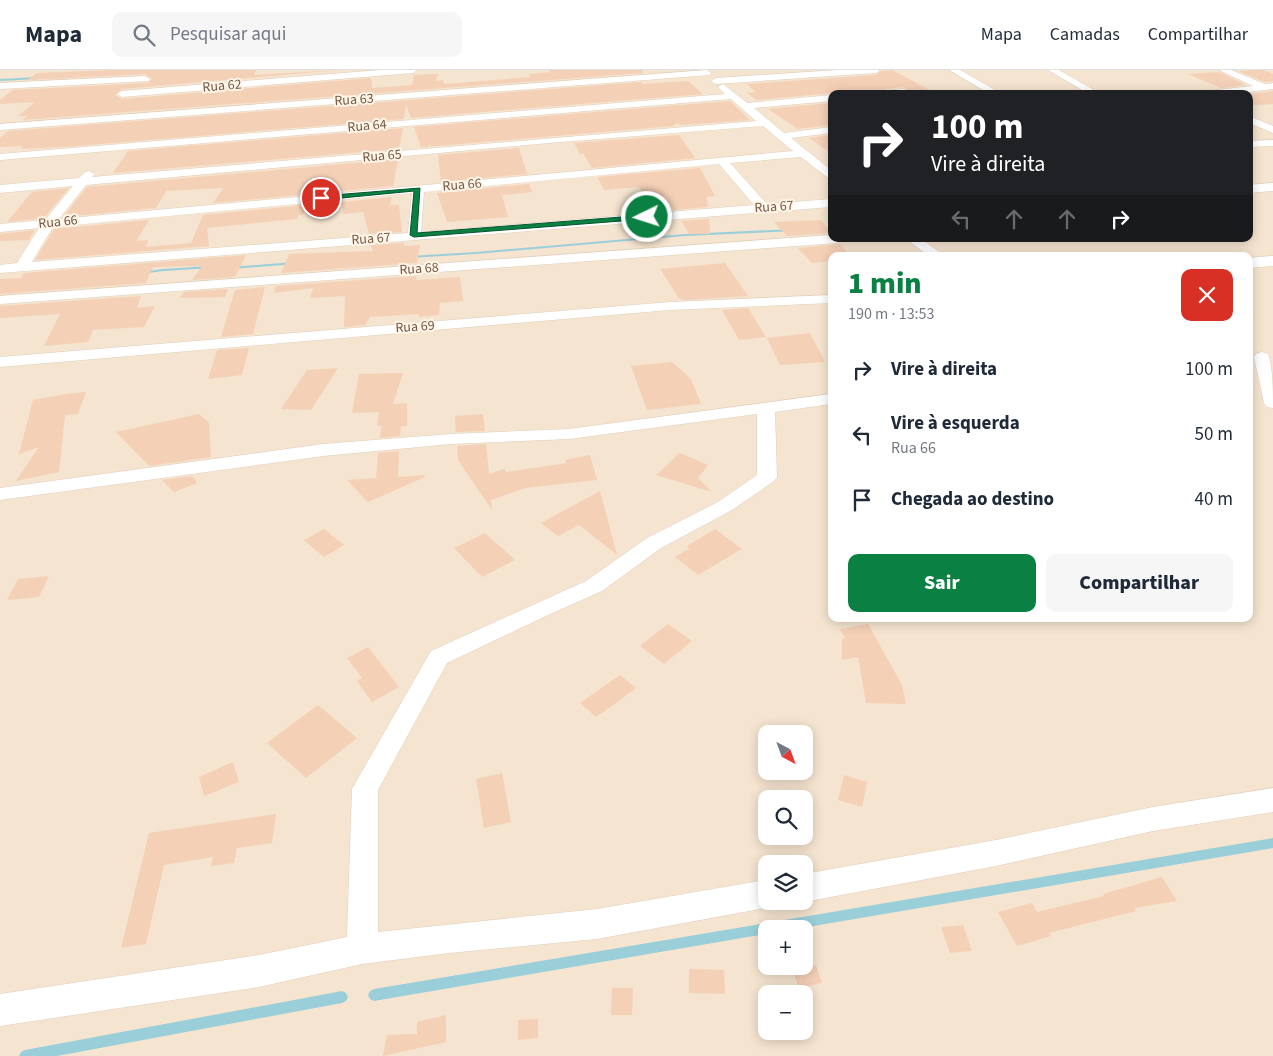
<!DOCTYPE html>
<html lang="pt">
<head>
<meta charset="utf-8">
<style>
  body { margin:0; font-family:"Source Sans 3",sans-serif; background:#f6f6f7; color:#1f2937; height:100vh; display:flex; flex-direction:column; font-size:19px; white-space:nowrap }
  * { box-sizing:border-box; margin:0 }
  p { font-size:16px; color:#747a83 }
  .icon { flex:none; width:28px; height:28px; fill:none; stroke:currentColor; stroke-width:2; stroke-linecap:round; stroke-linejoin:round }
  .map { position:relative; flex:1; overflow:hidden }
  .drawer { position:absolute; left:828px; top:182px; width:425px; height:370px; display:flex; flex-direction:column; background:#fff; border-radius:10px; box-shadow:0 2px 12px #0003 }
  .drawer>* { flex:none }
  .banner { position:absolute; left:828px; top:20px; width:425px; height:152px; border-radius:10px; box-shadow:0 2px 12px #0003; background:#202124; color:#fff; overflow:hidden }
  .needle { width:32px; rotate:139deg }
  .fabs { position:absolute; left:758px; top:655px; display:grid; gap:10px }
  .fabs a { display:grid; place-items:center; width:55px; height:55px; border-radius:10px; background:#fff; box-shadow:0 2px 12px #0003; font-size:25px }
  .pin { position:absolute; display:grid; place-items:center; width:42px; height:42px; color:#fff; margin:-21px; border:2px solid #fff; border-radius:50%; box-shadow:0 1px 5px #0007 }
  .me { position:absolute; width:55px; margin:-28px; rotate:266deg; stroke-linejoin:round; filter:drop-shadow(0 0 4px #0008) }
  .turn { display:flex; align-items:center; gap:18px; height:105px; padding:0 20px; font-size:22px }
  .turn .icon { width:65px; height:65px; stroke-width:2.5 }
  .turn b { display:block; font-size:35px; line-height:42px }
  .lanes { display:flex; align-items:center; height:48px; padding:0 20px; background:#0003; justify-content:center; gap:25px; direction:ltr }
  .lanes .off { opacity:.35 }
  .round { display:grid; place-items:center; flex:none; width:52px; height:52px; border-radius:10px; background:#f6f6f7 }
  .headline { display:flex; align-items:center; justify-content:space-between; height:85px; padding:0 20px }
  h1 { font-size:30px; font-weight:800; line-height:38px; color:#0b8043 }
  .primary-button { display:flex; gap:10px; margin-top:auto; padding:10px 20px }
  .primary-button a { flex:1; height:58px; border-radius:10px; background:#0b8043; color:#fff; font-size:20px; font-weight:800; line-height:58px; text-align:center }
  .primary-button a+a { background:#f6f6f7; color:#1f2937 }
  ul { padding:0; list-style:none }
  li { display:flex; align-items:center; gap:15px; height:65px; padding:0 20px }
  li div { flex:1 }
  li b { display:block; font-size:19px }
  li em { font-style:normal }
  header { display:flex; align-items:center; gap:30px; box-sizing:border-box; height:70px; padding:0 25px; background:#fff; border-bottom:1px solid #e0e1e3 }
  header strong { font-size:24px }
  nav { display:flex; gap:28px; margin-inline-start:auto; font-size:18px }
  .search { width:350px; height:45px; background:#f6f6f7; display:flex; align-items:center; gap:12px; box-sizing:border-box; padding:0 18px; border-radius:10px; color:#747a83; font-size:19px }
  .map>svg:first-child { display:block }
  .residential { fill:#f5e4cf; fill-rule:evenodd }
  .lines { fill:none; stroke-linecap:round; stroke-linejoin:round }
  .stream { fill:#9acfda; fill-rule:evenodd }
  .building { fill:#f4d0b7 }
  .street-casing { stroke:#e2cfbc; stroke-width:1 }
  .secondary-casing { stroke:#e9d2bc; stroke-width:1 }
  .street { fill:#fff; fill-rule:evenodd }
  .secondary { fill:#fff; fill-rule:evenodd }
  .route { fill:#0b8043; stroke:#07532c }
  .labels { text-anchor:middle; dominant-baseline:central; stroke-width:4; stroke-linejoin:round; paint-order:stroke }
  .far-street-label { font-size:14px; fill:#765846; stroke:#fff6e8 }
</style>
</head>
<body>
<header>
<strong>Mapa</strong>
<div class="search"><svg class="icon" aria-label="search" viewBox="0 0 24 24"><circle cx="10" cy="10" r="6"/><path d="M15 15l6 6"/></svg>Pesquisar aqui</div>
<nav><a>Mapa</a><a>Camadas</a><a>Compartilhar</a></nav>
</header>
<div class="map">
<svg width="1273" height="986" viewBox="0 0 1273 986">
  <rect width="100%" height="100%" fill="#fdf3e1"/>
  <!-- residential -->
  <path class="residential" d="M 0,0 L 1273,0 L 1273,986 L 0,986 ZM 831,24 L 1249,24 L 1249,169 L 831,169 ZM 831,186 L 1249,186 L 1249,549 L 831,549 ZM 766,664 L 804,664 L 804,701 L 766,701 ZM 766,729 L 804,729 L 804,766 L 766,766 ZM 766,794 L 804,794 L 804,831 L 766,831 ZM 766,859 L 804,859 L 804,896 L 766,896 ZM 766,924 L 804,924 L 804,961 L 766,961 Z"/>
  <g class="lines">
    <!-- stream -->
    <path class="stream" d="M 39,7 L 38,9 L 0,11 L 0,9 Z
      M 792,159 L 794,160 L 794,161 L 685,166 L 476,184 L 409,188 L 407,187 L 409,186 L 476,182 L 685,164 Z
      M 294,192 L 296,192 L 296,194 L 231,199 L 229,198 L 231,197 Z
      M 210,196 L 212,196 L 212,198 L 163,201 L 142,204 L 140,203 L 142,202 L 163,199 Z
      M 1273,768 L 1273,778 L 796,859 L 766,859 L 766,864 L 374,931 L 370,929 L 368,925 L 370,921 L 374,919 Z
      M 342,921 L 346,923 L 348,927 L 346,931 L 342,933 L 57,986 L 19,986 L 21,982 L 25,980 Z"/>
  </g>
  <!-- building -->
  <path class="building" d="M 114,0 L 256,0 L 254,5 L 339,0 L 122,19 L 115,25 L 122,29 L 371,8 L 372,18 L 412,15 L 414,5 L 438,4 L 436,11 L 443,10 L 444,14 L 530,7 L 529,4 L 551,2 L 549,0 L 642,0 L 642,3 L 22,50 L 28,46 L 18,46 L 35,32 L 0,34 L 0,30 L 13,20 L 148,13 L 152,9 L 145,4 L 27,10 L 37,3 Z
    M 892,0 L 937,24 L 909,24 L 908,20 L 903,17 L 886,19 L 879,24 L 831,23 L 757,30 L 747,23 L 756,22 L 747,14 L 876,5 L 881,1 Z
    M 1255,0 L 1263,0 L 1273,4 L 1273,11 L 1265,12 L 1238,1 Z
    M 1219,2 L 1246,15 L 1221,18 L 1188,4 Z
    M 688,11 L 703,24 L 411,48 L 406,34 L 404,49 L 64,77 L 21,79 L 23,76 L 0,77 L 0,68 L 8,61 L 642,12 L 642,14 Z
    M 1273,21 L 1273,34 L 1249,36 L 1249,24 Z
    M 730,31 L 750,50 L 681,55 L 678,53 L 673,56 L 437,76 L 430,76 L 430,73 L 428,77 L 421,77 L 414,57 Z
    M 831,33 L 831,55 L 798,59 L 768,39 Z
    M 403,58 L 399,79 L 113,103 L 128,81 Z
    M 679,65 L 695,88 L 592,98 L 583,83 L 580,84 L 574,73 Z
    M 831,65 L 831,83 L 809,68 Z
    M 519,78 L 527,104 L 441,112 L 438,85 Z
    M 398,89 L 393,116 L 213,133 L 223,118 L 166,121 L 156,138 L 63,147 L 87,117 Z
    M 700,98 L 715,126 L 707,127 L 708,137 L 674,140 L 666,126 L 650,129 L 638,117 L 604,120 L 597,107 Z
    M 529,114 L 532,122 L 502,125 L 508,147 L 447,152 L 437,123 Z
    M 69,118 L 44,148 L 7,152 L 32,122 Z
    M 392,127 L 390,135 L 399,135 L 402,162 L 369,164 L 363,142 L 343,144 L 342,132 Z
    M 306,135 L 303,145 L 298,145 L 297,149 L 207,158 L 209,176 L 35,190 L 54,159 L 149,150 L 136,171 L 148,170 L 146,177 L 191,173 L 203,145 Z
    M 709,149 L 710,164 L 689,164 L 681,151 Z
    M 821,150 L 831,163 L 787,166 L 774,152 Z
    M 35,160 L 29,170 L 0,171 L 0,164 Z
    M 404,173 L 404,176 L 420,175 L 417,193 L 281,203 L 289,184 L 373,181 L 371,175 Z
    M 840,174 L 850,186 L 831,186 L 831,191 L 812,193 L 798,178 Z
    M 246,185 L 235,207 L 192,210 L 202,196 L 153,197 L 146,213 L 0,224 L 0,209 L 21,208 L 24,203 Z
    M 725,193 L 748,226 L 684,230 L 679,228 L 660,199 Z
    M 416,206 L 416,210 L 460,207 L 463,231 L 440,233 L 439,245 L 419,247 L 419,244 L 370,247 L 365,255 L 344,257 L 345,226 L 310,228 L 313,218 L 274,223 L 276,216 Z
    M 265,217 L 253,264 L 221,267 L 235,220 Z
    M 228,219 L 225,227 L 180,228 L 184,222 Z
    M 141,226 L 137,238 L 155,236 L 144,257 L 93,260 L 88,272 L 44,276 L 60,244 L 0,248 L 0,236 Z
    M 748,238 L 766,267 L 739,270 L 722,240 Z
    M 810,263 L 825,292 L 780,295 L 767,268 Z
    M 249,278 L 242,305 L 208,309 L 217,280 Z
    M 672,292 L 691,309 L 701,334 L 647,340 L 631,296 Z
    M 338,298 L 311,340 L 281,339 L 307,300 Z
    M 403,303 L 393,334 L 407,333 L 407,356 L 401,356 L 400,366 L 380,368 L 381,356 L 377,356 L 379,342 L 352,343 L 359,304 Z
    M 86,322 L 78,344 L 65,345 L 59,402 L 16,411 L 39,377 L 19,384 L 33,330 L 65,324 Z
    M 199,344 L 209,353 L 211,387 L 149,396 L 116,362 Z
    M 483,344 L 485,361 L 456,362 L 455,346 Z
    M 486,374 L 489,404 L 504,399 L 506,402 L 567,393 L 565,390 L 590,385 L 597,410 L 525,418 L 491,430 L 492,440 L 458,390 L 457,376 Z
    M 399,381 L 398,407 L 424,405 L 425,407 L 368,432 L 347,410 L 376,408 L 378,383 Z
    M 680,383 L 708,395 L 698,408 L 712,422 L 656,405 Z
    M 192,406 L 197,413 L 174,422 L 162,410 Z
    M 600,421 L 617,485 L 579,455 L 558,466 L 541,453 Z
    M 324,459 L 344,475 L 324,487 L 304,470 Z
    M 715,459 L 742,479 L 698,505 L 675,487 L 689,479 L 687,476 Z
    M 485,463 L 515,490 L 482,507 L 454,478 Z
    M 49,506 L 39,527 L 7,530 L 18,509 Z
    M 668,554 L 692,571 L 664,594 L 640,576 Z
    M 868,554 L 902,615 L 906,634 L 866,633 L 858,587 L 842,590 L 842,569 L 845,568 L 840,559 Z
    M 368,577 L 399,617 L 372,632 L 357,611 L 362,608 L 347,588 Z
    M 620,605 L 636,618 L 613,635 L 596,647 L 580,633 Z
    M 318,635 L 357,668 L 306,708 L 267,673 Z
    M 233,692 L 239,712 L 204,726 L 199,707 Z
    M 502,703 L 511,752 L 484,758 L 476,709 Z
    M 844,705 L 867,712 L 862,737 L 838,730 Z
    M 276,744 L 272,773 L 237,778 L 234,793 L 211,796 L 213,787 L 164,795 L 146,874 L 121,878 L 149,763 Z
    M 1162,807 L 1177,831 L 1134,838 L 1136,841 L 1049,863 L 1051,866 L 1017,876 L 998,842 L 1032,833 L 1037,842 L 1104,826 L 1103,824 Z
    M 963,855 L 972,881 L 950,883 L 941,857 Z
    M 816,895 L 822,913 L 799,918 L 792,900 Z
    M 689,899 L 724,900 L 725,924 L 689,923 Z
    M 612,918 L 633,918 L 632,945 L 611,945 Z
    M 446,945 L 446,972 L 383,986 L 387,965 L 417,964 L 417,952 Z
    M 538,949 L 538,968 L 518,970 L 518,950 Z"/>
  <g class="lines">
    <defs>
      <path id="street" d="M 380,0 L 417,0 L 413,3 L 122,27 L 117,24 L 122,21 Z
        M 707,0 L 711,3 L 710,5 L 0,60 L 0,54 Z
        M 837,0 L 880,0 L 876,3 L 716,14 L 711,11 L 716,8 Z
        M 949,0 L 960,0 L 1002,24 L 990,24 Z
        M 1048,0 L 1059,0 L 1101,24 L 1089,24 Z
        M 1219,0 L 1231,0 L 1265,14 L 1273,13 L 1273,19 L 1232,24 L 1202,24 L 1207,21 L 1253,16 Z
        M 145,6 L 150,9 L 148,11 L 0,19 L 0,13 Z
        M 723,14 L 747,33 L 831,25 L 831,31 L 754,38 L 784,63 L 831,57 L 831,63 L 791,68 L 831,100 L 831,108 L 827,107 L 801,87 L 730,93 L 767,134 L 831,129 L 831,137 L 0,203 L 0,195 L 17,193 L 39,158 L 0,162 L 0,154 L 45,150 L 73,116 L 0,123 L 0,115 L 79,108 L 85,102 L 89,101 L 95,104 L 92,107 L 756,51 L 731,29 L 0,90 L 0,84 L 725,24 L 718,17 ZM 763,56 L 793,81 L 59,149 L 86,115 L 549,73 ZM 719,94 L 754,135 L 421,162 L 424,122 ZM 412,123 L 408,163 L 32,192 L 53,157 Z
        M 903,19 L 906,20 L 907,24 L 881,24 L 886,21 Z
        M 1249,46 L 1273,56 L 1273,63 L 1249,53 Z
        M 1273,70 L 1273,76 L 1249,77 L 1249,71 Z
        M 1273,113 L 1273,121 L 1249,123 L 1249,115 Z
        M 831,165 L 831,169 L 844,169 L 837,173 L 0,234 L 0,226 Z
        M 906,169 L 921,169 L 945,186 L 929,186 Z
        M 831,225 L 831,233 L 670,240 L 0,297 L 0,287 L 670,232 Z
        M 1262,282 L 1268,284 C 1273,298 1273,322 1273,338 L 1267,337 L 1264,333 L 1254,287 L 1256,284 Z
        M 831,324 L 831,334 L 775,342 L 777,407 L 774,411 L 732,440 L 661,478 L 602,521 L 546,546 L 447,593 L 378,720 L 378,862 L 597,839 L 766,810 L 766,831 L 778,831 L 776,834 L 766,838 L 597,869 L 449,883 L 362,894 L 259,917 L 0,956 L 0,924 L 259,885 L 347,867 L 352,719 L 431,581 L 586,511 L 647,468 L 718,432 L 757,405 L 757,344 L 569,369 L 451,374 L 323,386 L 0,430 L 0,418 L 323,374 L 451,364 L 569,359 Z
        M 1273,718 L 1273,742 L 1153,761 L 996,796 L 804,832 L 802,831 L 804,804 L 996,770 L 1153,737 Z"/>
      <path id="secondary" d="M 1273,186 L 1273,196 L 1249,198 L 1249,188 Z"/>
    </defs>
    <!-- street casing -->
    <use href="#street" class="street-casing"/>
    <!-- secondary casing -->
    <use href="#secondary" class="secondary-casing"/>
    <!-- street -->
    <use href="#street" class="street"/>
    <!-- secondary -->
    <use href="#secondary" class="secondary"/>
  </g>
  <!-- route -->
  <path class="route" d="M 420,118 L 417,163 L 647,145 L 650,147 L 647,149 L 414,167 L 410,165 L 414,121 L 321,130 L 317,128 L 321,126 Z"/>
  <g class="labels">
    <!-- far-street labels -->
    <g class="far-street-label">
      <text transform="translate(222 16) rotate(-5)">Rua 62</text>
      <text transform="translate(354 30) rotate(-4)">Rua 63</text>
      <text transform="translate(367 56) rotate(-5)">Rua 64</text>
      <text transform="translate(382 86) rotate(-5)">Rua 65</text>
      <text transform="translate(462 115) rotate(-5)">Rua 66</text>
      <text transform="translate(774 137) rotate(-4)">Rua 67</text>
      <text transform="translate(58 152) rotate(-6)">Rua 66</text>
      <text transform="translate(371 169) rotate(-4)">Rua 67</text>
      <text transform="translate(419 199) rotate(-4)">Rua 68</text>
      <text transform="translate(415 257) rotate(-4)">Rua 69</text>
    </g>
  </g>
</svg>
<div class="fabs">
<a><svg class="needle" viewBox="-14 -14 28 28"><path d="M0-13l5 13h-10z" fill="#e53935"/><path d="M0 13l5-13h-10z" fill="#747a83"/></svg></a>
<a><svg class="icon" aria-label="search" viewBox="0 0 24 24"><circle cx="10" cy="10" r="6"/><path d="M15 15l6 6"/></svg></a>
<a><svg class="icon" aria-label="layers" viewBox="0 0 24 24"><path d="M12 4l9 5-9 5-9-5zM3 14l9 5 9-5"/></svg></a>
<a>+</a>
<a>−</a>
</div>
<div class="pin" style="left:321px;top:128px;background:#d93025"><svg class="icon" aria-label="arrive" viewBox="0 0 24 24"><path d="M6 21V4h12l-3 4 3 4H6"/></svg></div>
<svg class="me" style="left:647px;top:147px" viewBox="-20 -20 40 40"><circle r="17" fill="#0b8043" stroke="#fff" stroke-width="3"/><path d="M0-11L8 9 0 5-8 9z" fill="#fff"/></svg>
<div class="banner">
<div class="turn"><svg class="icon" aria-label="right" viewBox="0 0 24 24"><path d="M7 20v-9h11M14 6l5 5-5 5"/></svg><div><b>100 m</b>Vire à direita</div></div>
<div class="lanes"><svg class="icon off" aria-label="left" viewBox="0 0 24 24"><path d="M17 20v-9H6M10 6l-5 5 5 5"/></svg><svg class="icon off" aria-label="ahead" viewBox="0 0 24 24"><path d="M12 20V5M6 11l6-6 6 6"/></svg><svg class="icon off" aria-label="ahead" viewBox="0 0 24 24"><path d="M12 20V5M6 11l6-6 6 6"/></svg><svg class="icon" aria-label="right" viewBox="0 0 24 24"><path d="M7 20v-9h11M14 6l5 5-5 5"/></svg></div>
</div>
<section class="drawer">
<div class="headline"><div><h1>1 min</h1><p>190 m · 13:53</p></div><a class="round" style="background:#d93025;color:#fff"><svg class="icon" aria-label="close" viewBox="0 0 24 24"><path d="M6 6l12 12M18 6L6 18"/></svg></a></div>
<ul>
<li><svg class="icon" aria-label="right" viewBox="0 0 24 24"><path d="M7 20v-9h11M14 6l5 5-5 5"/></svg><div><b>Vire à direita</b></div><em>100 m</em></li>
<li><svg class="icon" aria-label="left" viewBox="0 0 24 24"><path d="M17 20v-9H6M10 6l-5 5 5 5"/></svg><div><b>Vire à esquerda</b><p>Rua 66</p></div><em>50 m</em></li>
<li><svg class="icon" aria-label="arrive" viewBox="0 0 24 24"><path d="M6 21V4h12l-3 4 3 4H6"/></svg><div><b>Chegada ao destino</b></div><em>40 m</em></li>
</ul>
<div class="primary-button"><a>Sair</a><a>Compartilhar</a></div>
</section>
</div>
</body>
</html>
